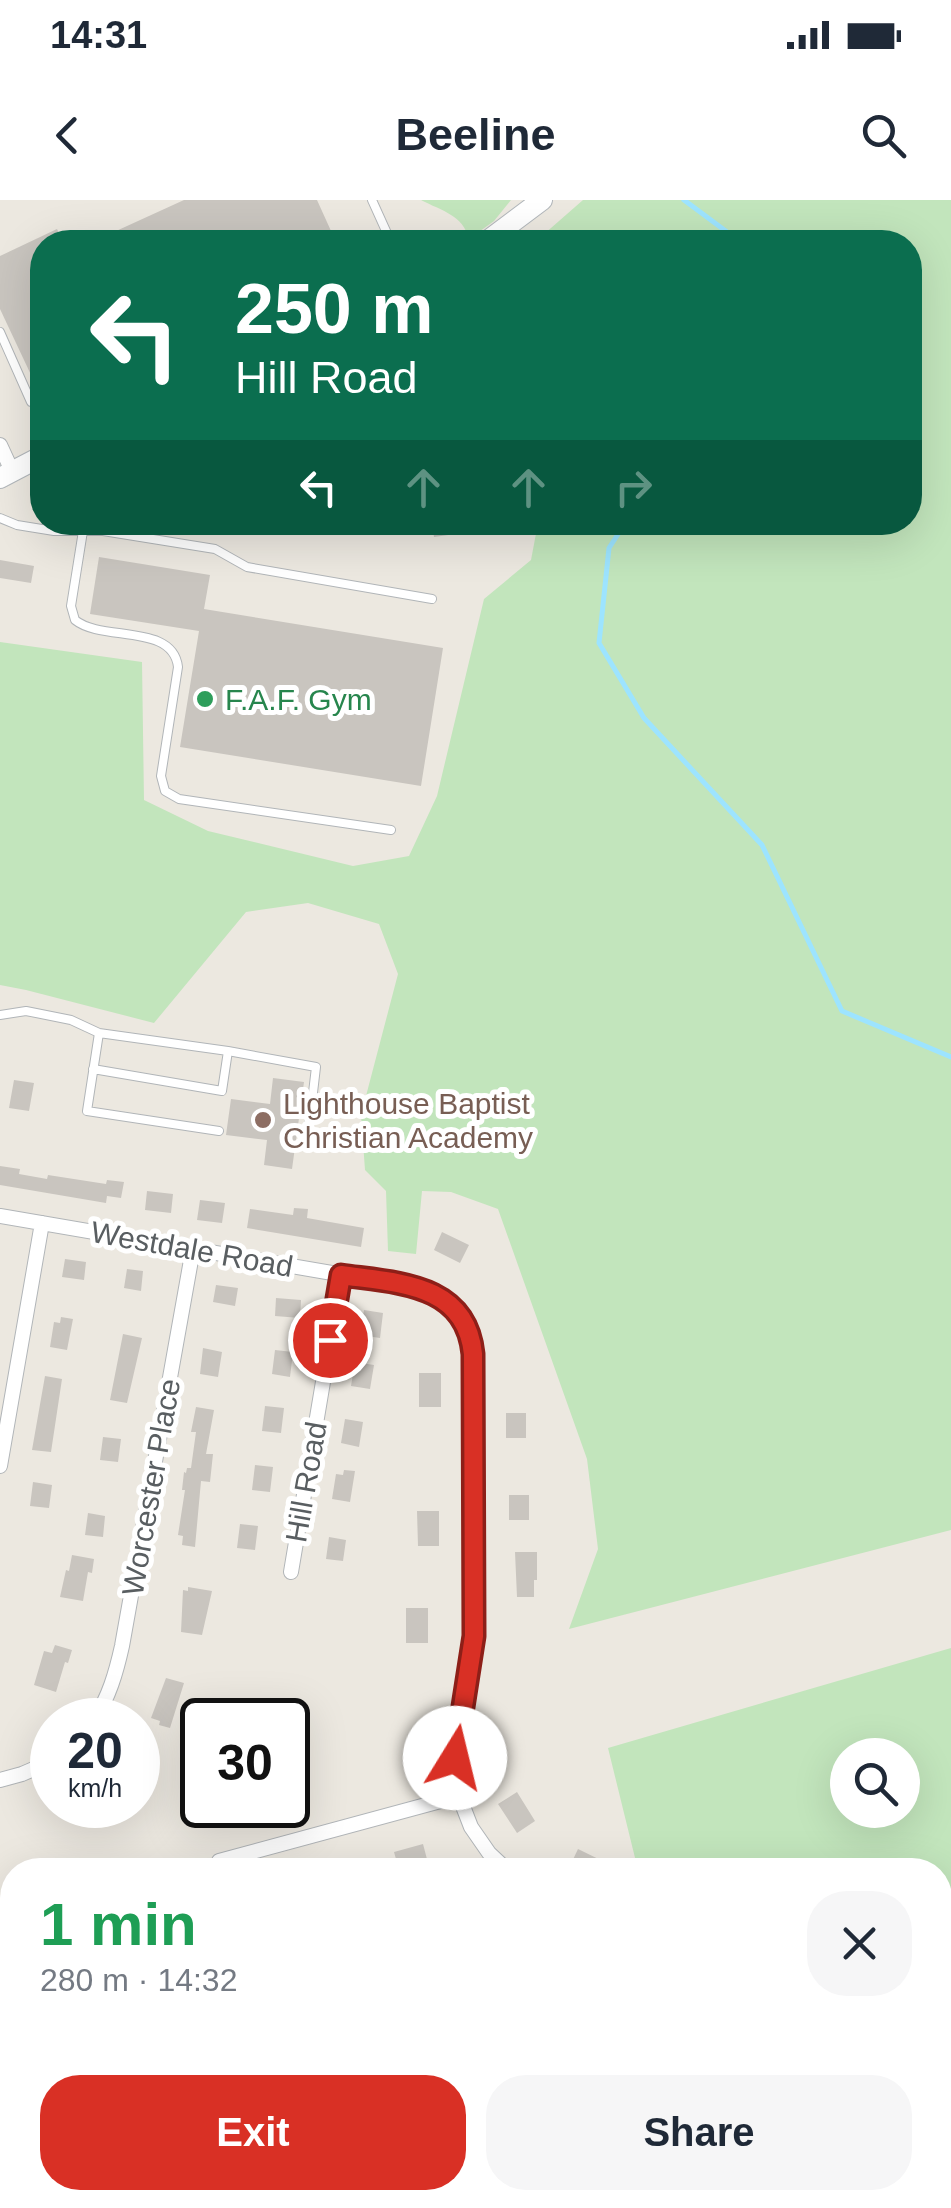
<!DOCTYPE html>
<html lang="en">
<head>
<meta charset="utf-8">
<style>
  body { margin:0; font-family:Arial,sans-serif; background:#f6f6f7; color:#1f2937; height:100vh; display:flex; flex-direction:column; font-size:38px; white-space:nowrap }
  * { box-sizing:border-box; margin:0 }
  p { font-size:32px; color:#747a83 }
  .icon { flex:none; width:55px; height:55px; fill:none; stroke:currentColor; stroke-width:2; stroke-linecap:round; stroke-linejoin:round }
  .map { position:relative; flex:1; overflow:hidden }
  .drawer { position:absolute; left:0px; top:1658px; width:952px; height:352px; display:flex; flex-direction:column; background:#fff; border-radius:40px 40px 0 0; box-shadow:0 10px 40px #0002 }
  .drawer>* { flex:none }
  .hud { position:absolute; left:30px; top:30px; width:892px; height:305px; border-radius:40px; box-shadow:0 10px 40px #0002; background:#0b6e4f; color:#fff; overflow:hidden }
  .tools { position:absolute; left:830px; top:1538px; display:grid; gap:20px }
  .tools a { display:grid; place-items:center; width:90px; height:90px; border-radius:50%; background:#fff; box-shadow:0 10px 40px #0002; font-size:50px }
  .speed { position:absolute; left:30px; top:1498px; display:flex; gap:20px; font-size:50px; font-weight:700; text-align:center }
  .speed>* { display:grid; place-content:center; width:130px; height:130px; border-radius:50%; background:#fff; box-shadow:0 10px 40px #0002; line-height:1 }
  .speed small { font-size:25px; font-weight:400 }
  .speed .limit { border:5px solid #111; border-radius:15px; background:#fff; color:#111 }
  .pin { position:absolute; display:grid; place-items:center; width:85px; height:85px; color:#fff; margin:-42px; border:5px solid #fff; border-radius:50%; box-shadow:0 2px 10px #0007 }
  .me { position:absolute; width:110px; margin:-55px; rotate:9deg; stroke-linejoin:round; filter:drop-shadow(0 0 8px #0008) }
  .turn { display:flex; align-items:center; gap:35px; height:210px; padding:0 40px; font-size:45px }
  .turn .icon { width:130px; height:130px; stroke-width:2.5 }
  .turn b { display:block; font-size:70px; line-height:85px }
  .lanes { display:flex; align-items:center; height:95px; padding:0 40px; background:#0003; justify-content:center; gap:50px; direction:ltr }
  .lanes .off { opacity:.35 }
  .round { display:grid; place-items:center; flex:none; width:105px; height:105px; border-radius:40px; background:#f6f6f7 }
  .summary { display:flex; align-items:center; justify-content:space-between; height:170px; padding:0 40px }
  h1 { font-size:60px; font-weight:800; line-height:75px; color:#1e9e55 }
  .action { display:flex; gap:20px; margin-top:auto; padding:20px 40px }
  .action a { flex:1; height:115px; border-radius:40px; background:#d93025; color:#fff; font-size:40px; font-weight:800; line-height:115px; text-align:center }
  .action a+a { background:#f6f6f7; color:#1f2937 }
  .status { display:flex; justify-content:space-between; align-items:center; height:70px; padding:0 50px; background:#fff; direction:ltr }
  .status svg { height:28px; fill:currentColor }
  header { display:flex; justify-content:space-between; align-items:center; height:130px; padding:0 40px; background:#fff; font-size:45px; font-weight:800 }
  .map>svg:first-child { display:block }
  .green { fill:#c2e5bc; fill-rule:evenodd }
  .lines { fill:none; stroke-linecap:round; stroke-linejoin:round }
  .stream { stroke:#9de4ff; stroke-width:5 }
  .building { fill:#c9c5bf }
  .service-casing { stroke:#b1b5b8; stroke-width:10 }
  .minor-casing { stroke:#b1b5b8; stroke-width:16 }
  .secondary-casing { stroke:#b2b7bb; stroke-width:22 }
  .service { stroke:#fff; stroke-width:8 }
  .minor { stroke:#fff; stroke-width:14 }
  .secondary { stroke:#fff; stroke-width:20 }
  .route-casing { stroke:#8d1f18; stroke-width:25 }
  .route { stroke:#d93025; stroke-width:18 }
  .leisure-dot { fill:#2e9e5b; stroke:#fff; stroke-width:4 }
  .education-dot { fill:#8d6e63; stroke:#fff; stroke-width:4 }
  .labels { text-anchor:middle; dominant-baseline:central; stroke-width:10; stroke-linejoin:round; paint-order:stroke }
  .leisure-label { font-size:30px; fill:#27864d; stroke:#fff; text-anchor:start }
  .education-label { font-size:30px; fill:#785e54; stroke:#fff; text-anchor:start }
  .street-label { font-size:30px; fill:#595e61; stroke:#fff }
</style>
</head>
<body>
<div class="status"><b>14:31</b><svg viewBox="0 0 49 12"><path d="M0 12V9h3v3zM5 12V6h3v6zM10 12V3h3v9zM15 12V0h3v12zM26 1h20v11H26zM47 4h2v5h-2z"/></svg></div>
<header><svg class="icon" aria-label="back" viewBox="0 0 24 24"><path d="M15 5l-7 7 7 7"/></svg>Beeline<svg class="icon" aria-label="search" viewBox="0 0 24 24"><circle cx="10" cy="10" r="6"/><path d="M15 15l6 6"/></svg></header>
<div class="map">
<svg width="951" height="2008" viewBox="0 0 951 2008">
  <rect width="100%" height="100%" fill="#ece8e0"/>
  <!-- green -->
  <path class="green" d="M 421,0 L 511,0 L 494,21 L 469,39 C 463,15 442,11 421,0 Z
    M 583,0 L 951,0 L 951,1330 L 569,1429 L 598,1349 L 587,1259 L 498,1009 L 451,992 L 422,991 L 416,1054 L 388,1051 L 386,991 L 365,970 L 361,915 L 398,774 L 379,724 L 308,703 L 246,712 L 154,823 L 26,790 L 0,785 L 0,442 L 142,462 L 144,600 L 208,631 L 353,666 L 409,656 L 437,596 L 484,399 L 531,360 L 538,323 L 910,322 L 910,42 L 535,42 Z
    M 951,1448 L 951,2008 L 891,2008 L 887,1998 L 940,1998 L 940,1670 L 638,1670 L 608,1548 ZM 902,1555 L 902,1610 L 848,1610 L 848,1555 Z"/>
  <g class="lines">
    <!-- stream -->
    <path class="stream" d="M 684,0 L 727,32 L 736,42
      M 626,322 L 609,348 L 599,443 L 644,518 L 762,645 L 842,811 L 951,857"/>
  </g>
  <!-- building -->
  <path class="building" d="M 184,0 L 317,0 L 336,42 L 92,42 Z
    M 57,29 L 63,42 L 42,42 L 42,172 L 32,177 L 0,109 L 0,56 Z
    M 432,322 L 483,322 L 484,330 L 434,337 Z
    M 99,357 L 210,375 L 204,409 L 443,448 L 421,586 L 180,547 L 199,431 L 90,414 Z
    M 0,360 L 34,366 L 31,383 L 0,378 Z
    M 273,878 L 304,882 L 292,969 L 264,965 L 267,940 L 226,935 L 231,899 L 270,904 Z
    M 14,880 L 34,883 L 29,911 L 9,908 Z
    M 0,966 L 20,969 L 19,974 L 47,979 L 48,975 L 106,984 L 107,980 L 124,982 L 121,998 L 107,996 L 106,1003 L 0,985 Z
    M 147,991 L 173,994 L 171,1013 L 145,1010 Z
    M 200,1000 L 225,1003 L 222,1023 L 197,1020 Z
    M 294,1008 L 308,1009 L 307,1018 L 364,1028 L 361,1047 L 247,1028 L 250,1009 L 293,1015 Z
    M 442,1032 L 469,1045 L 460,1063 L 434,1050 Z
    M 65,1059 L 86,1062 L 84,1080 L 62,1077 Z
    M 127,1069 L 143,1071 L 141,1091 L 124,1088 Z
    M 216,1085 L 238,1088 L 235,1106 L 213,1102 Z
    M 276,1098 L 301,1100 L 300,1118 L 275,1116 Z
    M 364,1110 L 383,1113 L 380,1138 L 360,1135 Z
    M 61,1117 L 73,1119 L 67,1150 L 50,1147 L 54,1122 L 60,1123 Z
    M 123,1134 L 142,1138 L 127,1203 L 110,1200 Z
    M 203,1148 L 222,1152 L 218,1177 L 200,1174 Z
    M 275,1150 L 293,1152 L 290,1177 L 272,1174 Z
    M 355,1162 L 374,1165 L 370,1189 L 351,1186 Z
    M 419,1173 L 441,1173 L 441,1207 L 419,1207 Z
    M 45,1176 L 62,1179 L 51,1252 L 32,1250 Z
    M 265,1206 L 284,1208 L 281,1233 L 262,1231 Z
    M 196,1207 L 214,1210 L 206,1254 L 213,1254 L 210,1282 L 201,1281 L 195,1347 L 182,1345 L 183,1336 L 178,1335 L 185,1290 L 182,1290 L 184,1272 L 186,1273 L 187,1268 L 191,1268 L 196,1232 L 191,1232 Z
    M 506,1213 L 526,1213 L 526,1238 L 506,1238 Z
    M 345,1219 L 363,1222 L 359,1247 L 341,1243 Z
    M 103,1237 L 121,1239 L 118,1262 L 100,1260 Z
    M 255,1265 L 273,1267 L 270,1292 L 252,1290 Z
    M 344,1270 L 355,1271 L 350,1302 L 332,1299 L 336,1274 L 343,1275 Z
    M 33,1282 L 52,1285 L 49,1308 L 30,1306 Z
    M 509,1295 L 529,1295 L 529,1320 L 509,1320 Z
    M 417,1311 L 439,1311 L 439,1346 L 418,1346 Z
    M 88,1313 L 105,1316 L 103,1337 L 85,1335 Z
    M 240,1324 L 258,1326 L 255,1350 L 237,1348 Z
    M 329,1337 L 346,1340 L 343,1361 L 326,1359 Z
    M 515,1352 L 537,1352 L 537,1380 L 534,1380 L 534,1397 L 517,1397 Z
    M 72,1355 L 94,1359 L 92,1373 L 88,1372 L 83,1401 L 60,1397 L 66,1370 L 69,1371 Z
    M 188,1387 L 212,1391 L 202,1435 L 181,1432 L 183,1390 L 188,1391 Z
    M 406,1408 L 428,1408 L 428,1443 L 406,1443 Z
    M 55,1445 L 72,1450 L 68,1463 L 65,1462 L 56,1492 L 34,1485 L 44,1451 L 52,1453 Z
    M 166,1478 L 184,1483 L 170,1528 L 159,1525 L 160,1521 L 151,1518 Z
    M 517,1592 L 535,1621 L 517,1633 L 498,1604 Z
    M 423,1644 L 428,1663 L 399,1670 L 394,1652 Z
    M 578,1649 L 621,1670 L 568,1670 Z"/>
  <g class="lines">
    <defs>
      <path id="service" d="M 372,0 L 391,42
        M 0,132 L 31,202 L 42,199
        M 0,318 L 17,325 L 54,331 L 103,331 L 215,349 L 247,367 L 432,399
        M 83,331 L 71,406 L 75,420 C 102,442 173,423 178,467 L 161,576 L 165,591 L 179,599 L 391,630
        M 0,815 L 26,811 L 71,820 L 99,833 L 228,851 L 316,867 L 307,944
        M 99,833 L 87,911 L 219,931
        M 93,869 L 222,891 L 228,851"/>
      <path id="minor" d="M 0,245 L 12,271
        M 0,1016 L 408,1086 C 447,1095 469,1112 473,1154 L 474,1435 L 457,1542 L 455,1568 L 459,1596 L 471,1627 L 489,1653 L 507,1670
        M 0,1266 L 42,1023
        M 291,1372 L 341,1075
        M 94,1520 C 109,1497 116,1473 122,1446 L 193,1049
        M 0,1580 L 22,1574 L 52,1561
        M 219,1661 L 459,1596
        M 0,1788 L 12,1790
        M 0,1967 L 12,1969
        M 163,1998 L 219,2008
        M 868,1998 L 872,2008"/>
      <path id="secondary" d="M 486,42 L 542,0
        M 0,278 L 42,256"/>
    </defs>
    <!-- service casing -->
    <use href="#service" class="service-casing"/>
    <!-- minor casing -->
    <use href="#minor" class="minor-casing"/>
    <!-- secondary casing -->
    <use href="#secondary" class="secondary-casing"/>
    <!-- service -->
    <use href="#service" class="service"/>
    <!-- minor -->
    <use href="#minor" class="minor"/>
    <!-- secondary -->
    <use href="#secondary" class="secondary"/>
  </g>
  <g class="lines">
    <defs>
      <path id="route" d="M 330,1140 L 341,1075 C 397,1083 466,1083 473,1154 L 474,1436 L 455,1558"/>
    </defs>
    <!-- route casing -->
    <use href="#route" class="route-casing"/>
    <!-- route -->
    <use href="#route" class="route"/>
  </g>
  <!-- markers -->
  <circle class="leisure-dot" cx="205" cy="499" r="10"/>
  <circle class="education-dot" cx="263" cy="920" r="10"/>
  <g class="labels">
    <!-- leisure labels -->
    <g class="leisure-label">
      <text x="225" y="499">F.A.F. Gym</text>
    </g>
    <!-- education labels -->
    <g class="education-label">
      <text x="283" y="903">Lighthouse Baptist<tspan x="283" dy="34">Christian Academy</tspan></text>
    </g>
    <!-- street labels -->
    <g class="street-label">
      <text transform="translate(192 1049) rotate(10)">Westdale Road</text>
      <text transform="translate(306 1282) rotate(-80)">Hill Road</text>
      <text transform="translate(151 1287) rotate(-80)">Worcester Place</text>
    </g>
  </g>
</svg>
<div class="tools">
<a><svg class="icon" aria-label="search" viewBox="0 0 24 24"><circle cx="10" cy="10" r="6"/><path d="M15 15l6 6"/></svg></a>
</div>
<div class="speed"><div>20<small>km/h</small></div><div class="limit">30</div></div>
<div class="pin" style="left:330px;top:1140px;background:#d93025"><svg class="icon" aria-label="arrive" viewBox="0 0 24 24"><path d="M6 21V4h12l-3 4 3 4H6"/></svg></div>
<svg class="me" style="left:455px;top:1558px" viewBox="-20 -20 40 40"><circle r="19" fill="#fff"/><path d="M0-13L10 11 0 6-10 11z" fill="#d93025"/></svg>
<div class="hud">
<div class="turn"><svg class="icon" aria-label="left" viewBox="0 0 24 24"><path d="M17 20v-9H6M10 6l-5 5 5 5"/></svg><div><b>250 m</b>Hill Road</div></div>
<div class="lanes"><svg class="icon" aria-label="left" viewBox="0 0 24 24"><path d="M17 20v-9H6M10 6l-5 5 5 5"/></svg><svg class="icon off" aria-label="ahead" viewBox="0 0 24 24"><path d="M12 20V5M6 11l6-6 6 6"/></svg><svg class="icon off" aria-label="ahead" viewBox="0 0 24 24"><path d="M12 20V5M6 11l6-6 6 6"/></svg><svg class="icon off" aria-label="right" viewBox="0 0 24 24"><path d="M7 20v-9h11M14 6l5 5-5 5"/></svg></div>
</div>
<section class="drawer">
<div class="summary"><div><h1>1 min</h1><p>280 m · 14:32</p></div><a class="round"><svg class="icon" aria-label="close" viewBox="0 0 24 24"><path d="M6 6l12 12M18 6L6 18"/></svg></a></div>
<div class="action"><a>Exit</a><a>Share</a></div>
</section>
</div>
</body>
</html>
